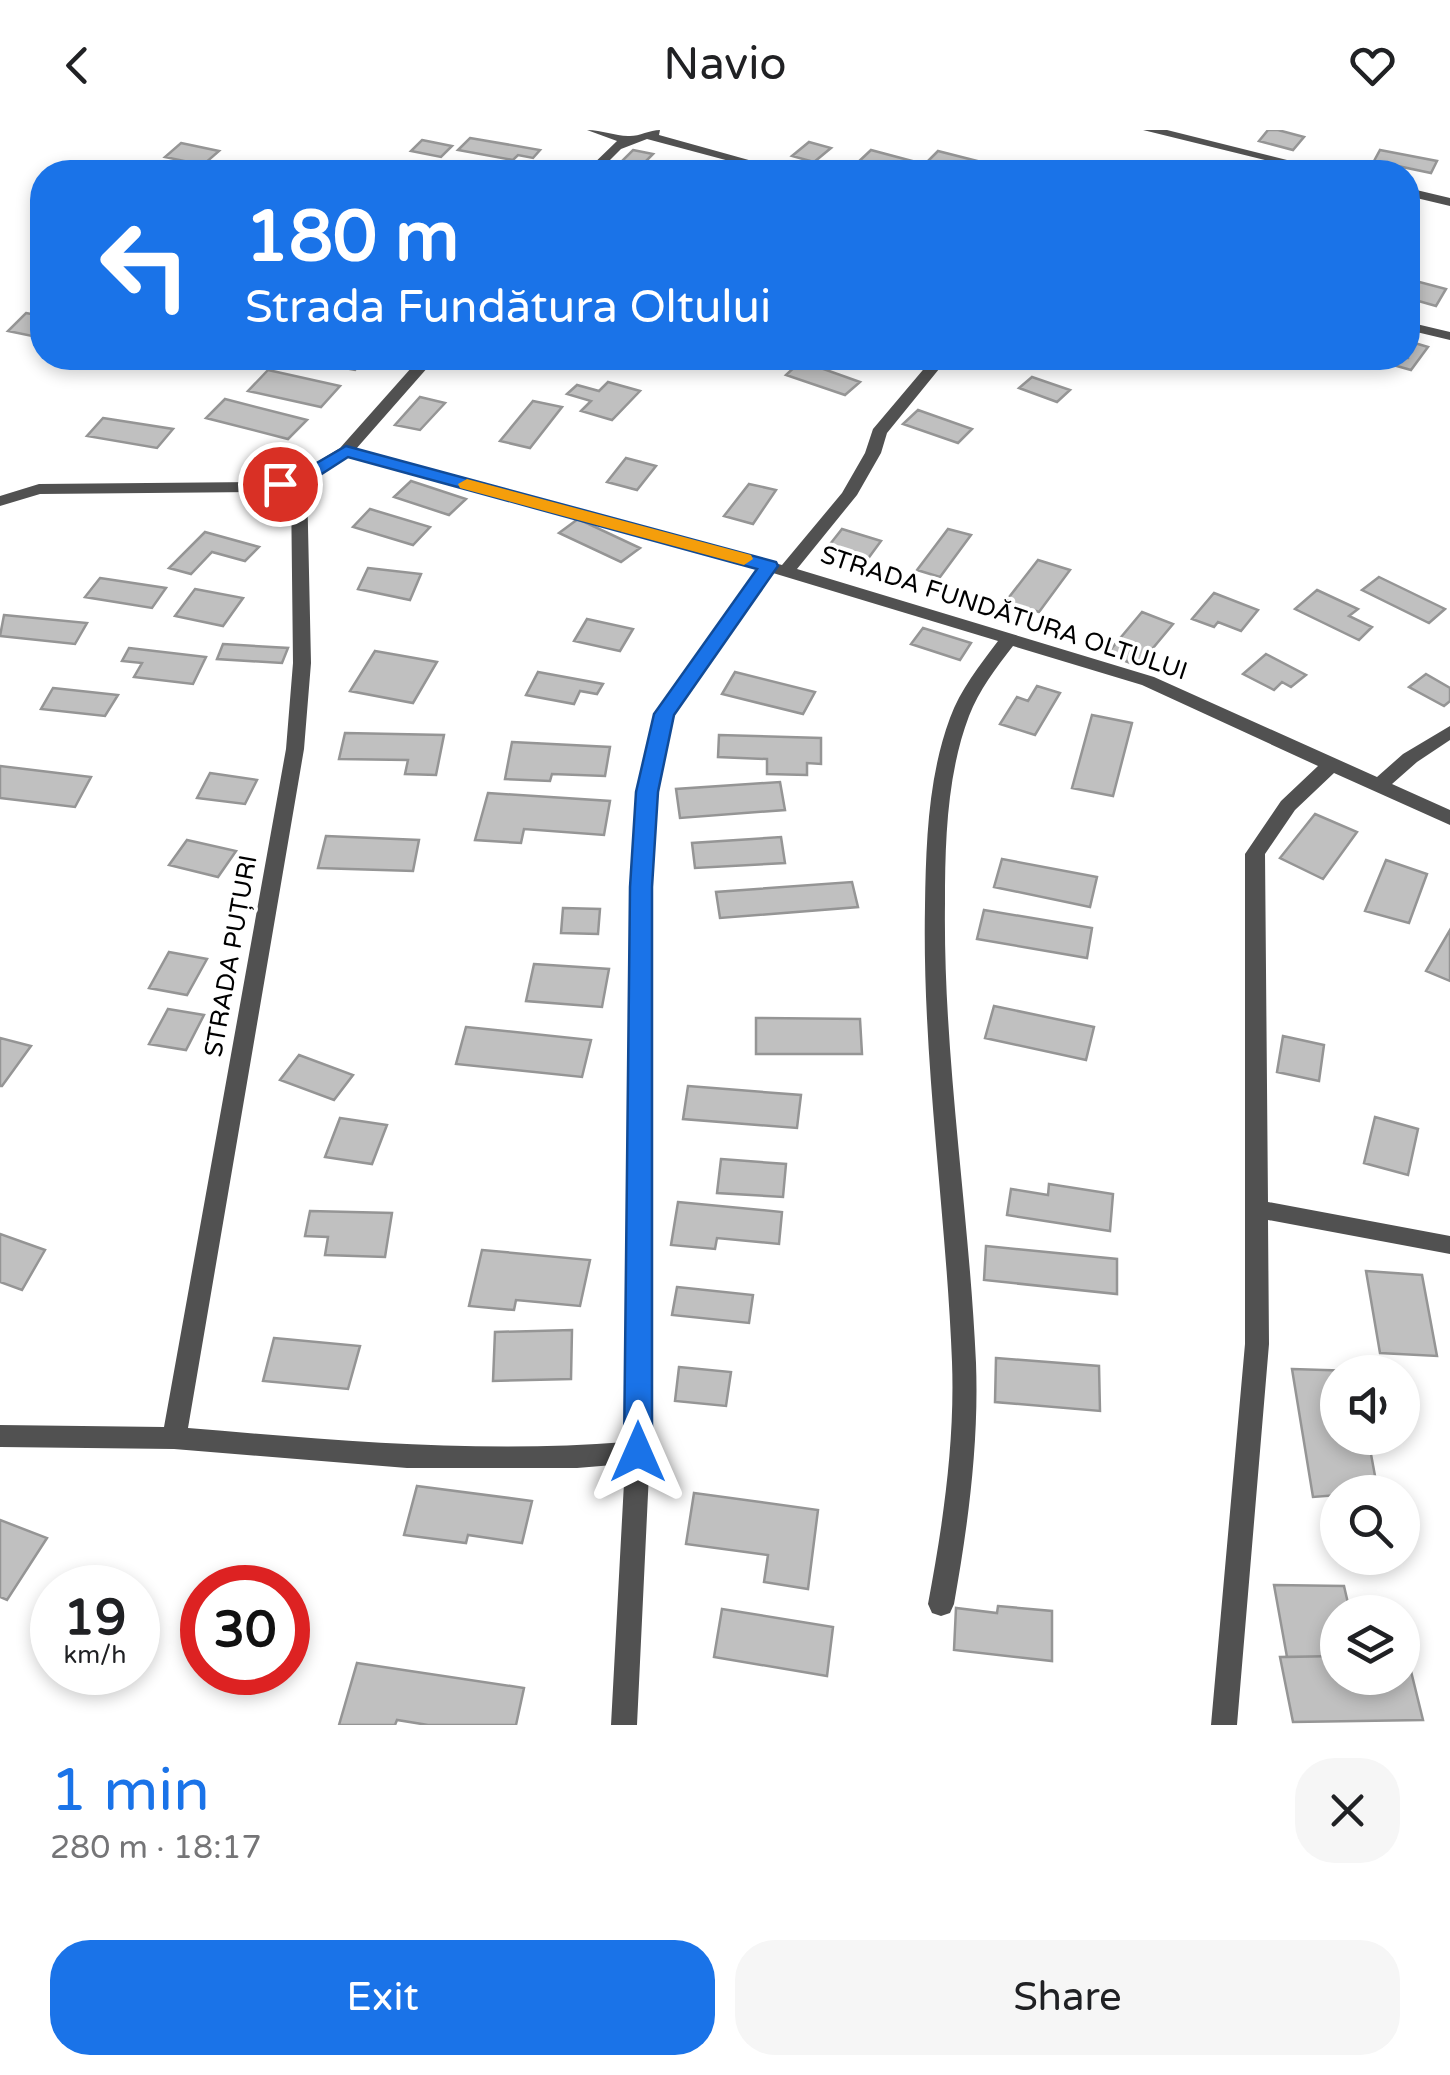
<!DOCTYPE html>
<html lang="en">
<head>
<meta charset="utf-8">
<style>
  body { margin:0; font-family:"Varela Round",sans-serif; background:#f6f6f6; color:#202124; height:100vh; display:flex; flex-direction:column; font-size:38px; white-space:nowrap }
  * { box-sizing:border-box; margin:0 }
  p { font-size:32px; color:#757577 }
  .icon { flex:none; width:55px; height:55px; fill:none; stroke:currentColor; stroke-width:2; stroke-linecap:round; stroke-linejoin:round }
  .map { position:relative; height:1595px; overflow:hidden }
  .details { display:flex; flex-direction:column; background:#fff; flex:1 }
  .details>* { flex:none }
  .guide { position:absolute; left:30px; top:30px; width:1390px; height:210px; border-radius:40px; box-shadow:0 5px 15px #0003; background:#1a73e8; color:#fff; overflow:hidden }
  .fabs { position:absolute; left:1320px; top:1225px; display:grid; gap:20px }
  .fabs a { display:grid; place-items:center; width:100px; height:100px; border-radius:50%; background:#fff; box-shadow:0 5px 15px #0003; font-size:50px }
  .speed { position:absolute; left:30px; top:1435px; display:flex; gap:20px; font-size:50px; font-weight:700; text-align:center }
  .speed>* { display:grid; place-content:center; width:130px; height:130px; border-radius:50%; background:#fff; box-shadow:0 5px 15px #0003; line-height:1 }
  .speed small { font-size:25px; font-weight:400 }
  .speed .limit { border:15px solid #d22; background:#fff; color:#111 }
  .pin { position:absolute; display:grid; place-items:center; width:85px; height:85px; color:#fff; margin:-42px; border:5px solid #fff; border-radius:50%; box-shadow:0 2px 10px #0007 }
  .me { position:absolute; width:110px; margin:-55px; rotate:0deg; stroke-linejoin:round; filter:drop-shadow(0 0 8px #0008) }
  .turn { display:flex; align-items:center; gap:35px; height:210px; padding:0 50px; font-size:45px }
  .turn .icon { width:130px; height:130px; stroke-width:2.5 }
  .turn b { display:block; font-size:70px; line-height:85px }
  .round { display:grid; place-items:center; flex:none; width:105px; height:105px; border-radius:40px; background:#f6f6f6 }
  .overview { display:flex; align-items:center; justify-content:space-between; height:170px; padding:0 50px }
  h1 { font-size:60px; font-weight:600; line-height:75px; color:#1a73e8 }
  .action { display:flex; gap:20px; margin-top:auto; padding:20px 50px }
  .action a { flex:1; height:115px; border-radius:40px; background:#1a73e8; color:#fff; font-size:40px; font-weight:600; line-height:115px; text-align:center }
  .action a+a { background:#f6f6f6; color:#202124 }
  header { display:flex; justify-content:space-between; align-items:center; height:130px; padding:0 50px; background:#fff; font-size:45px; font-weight:600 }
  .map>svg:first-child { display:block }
  .building { fill:#c0c0c0; stroke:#959595; stroke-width:2.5 }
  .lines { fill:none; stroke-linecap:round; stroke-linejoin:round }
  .minor { fill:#515151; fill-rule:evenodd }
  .route { fill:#1a73e8; stroke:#114b97; stroke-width:2.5 }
  .slow { fill:#f59e0b }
  .labels { text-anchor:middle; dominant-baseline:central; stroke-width:8; stroke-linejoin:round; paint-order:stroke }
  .street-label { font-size:25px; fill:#000; stroke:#fff }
</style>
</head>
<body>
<header><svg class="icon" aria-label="back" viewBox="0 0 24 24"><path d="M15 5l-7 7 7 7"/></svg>Navio<svg class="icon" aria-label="heart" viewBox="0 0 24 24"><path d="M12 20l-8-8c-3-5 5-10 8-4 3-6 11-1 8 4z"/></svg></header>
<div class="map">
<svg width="1450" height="1595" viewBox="0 0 1450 1595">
  <rect width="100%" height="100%" fill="#fff"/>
  <!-- building -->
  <path class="building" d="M 1268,0 L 1278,0 L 1304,7 L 1293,20 L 1259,11 Z
    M 470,8 L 540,20 L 533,28 L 518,25 L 513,30 L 458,20 Z
    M 422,10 L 452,16 L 441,27 L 411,21 Z
    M 809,12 L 831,18 L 814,32 L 792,26 Z
    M 181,13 L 219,21 L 203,35 L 165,27 Z
    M 633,20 L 653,24 L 642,35 L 651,37 L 646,42 L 611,42 Z
    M 871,20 L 912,31 L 903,40 L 873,32 L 864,40 L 853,37 Z
    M 1380,20 L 1437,31 L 1431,43 L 1374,31 Z
    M 938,21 L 985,33 L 977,41 L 957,36 L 950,42 L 917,42 Z
    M 1408,149 L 1446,159 L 1436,176 L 1408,168 Z
    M 26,183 L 42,186 L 42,208 L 8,201 Z
    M 1408,211 L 1428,217 L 1411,240 L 1379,231 L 1381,228 L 1408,228 Z
    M 289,228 L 365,228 L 355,240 Z
    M 801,231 L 860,252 L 845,265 L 786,245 Z
    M 268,240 L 340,256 L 321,277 L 248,261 Z
    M 1032,247 L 1070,260 L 1057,272 L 1019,258 Z
    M 608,252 L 640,261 L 612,290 L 581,281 L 591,271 L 567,264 L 577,255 L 599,261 Z
    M 420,267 L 445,273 L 420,300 L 395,295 Z
    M 225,269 L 307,290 L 288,309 L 206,288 Z
    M 533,271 L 562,277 L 530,318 L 500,311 Z
    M 918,280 L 972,299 L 958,313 L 903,294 Z
    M 103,288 L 173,299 L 157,318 L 87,306 Z
    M 626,328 L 656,336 L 637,360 L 607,352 Z
    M 411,351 L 466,369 L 449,385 L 394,367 Z
    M 749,354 L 776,360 L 753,394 L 724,386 Z
    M 370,379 L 430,397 L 413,415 L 353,397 Z
    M 578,389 L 640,418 L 621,432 L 559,403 Z
    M 842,399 L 881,411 L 867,430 L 827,418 Z
    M 948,399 L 971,405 L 940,447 L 917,440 Z
    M 205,402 L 259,417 L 245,431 L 212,422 L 191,444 L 169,438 Z
    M 1038,430 L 1070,440 L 1039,482 L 1006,471 Z
    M 368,438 L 421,444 L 410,470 L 358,459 Z
    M 1379,447 L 1445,479 L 1429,493 L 1362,460 Z
    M 100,448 L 166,458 L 152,478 L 85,467 Z
    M 195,459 L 243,468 L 223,496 L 175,486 Z
    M 1317,460 L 1358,479 L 1349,486 L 1372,497 L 1359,510 L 1295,479 Z
    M 1214,463 L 1258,480 L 1241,501 L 1218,492 L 1214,497 L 1192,489 Z
    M 1142,482 L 1173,494 L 1138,536 L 1107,524 Z
    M 4,485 L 87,493 L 75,514 L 0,506 Z
    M 587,489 L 633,499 L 620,521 L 574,511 Z
    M 923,498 L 971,513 L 960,530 L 911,514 Z
    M 223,514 L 288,518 L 282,533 L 217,529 Z
    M 129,518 L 206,527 L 193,554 L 134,547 L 142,533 L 122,531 Z
    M 375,521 L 437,532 L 413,573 L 350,561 Z
    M 1266,524 L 1306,545 L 1291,557 L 1282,552 L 1274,560 L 1243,544 Z
    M 538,542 L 603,554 L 597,564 L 580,561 L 574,574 L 526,565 Z
    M 735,542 L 815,562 L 803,584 L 722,564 Z
    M 1426,544 L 1450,558 L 1450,571 L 1444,576 L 1409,557 Z
    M 1037,556 L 1060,563 L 1035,605 L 1000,594 L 1017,567 L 1028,571 Z
    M 53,558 L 118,565 L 105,586 L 41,579 Z
    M 1092,585 L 1132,593 L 1113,666 L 1072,658 Z
    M 345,603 L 444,605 L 436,645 L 405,644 L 408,630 L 339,629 Z
    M 719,605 L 821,608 L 821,634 L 807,633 L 807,645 L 767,644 L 767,629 L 718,627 Z
    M 512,612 L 610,617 L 605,646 L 552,644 L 550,651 L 505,649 Z
    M 0,636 L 91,647 L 75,677 L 0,668 Z
    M 210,643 L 257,650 L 245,674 L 197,668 Z
    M 780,652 L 785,680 L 680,688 L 676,659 Z
    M 488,663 L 610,671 L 604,705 L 524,699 L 521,713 L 475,710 Z
    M 1315,684 L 1357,702 L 1323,749 L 1280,728 Z
    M 326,706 L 419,710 L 413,741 L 318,738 Z
    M 781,707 L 785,733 L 695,738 L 692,713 Z
    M 187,710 L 236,721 L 218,747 L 169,735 Z
    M 1002,729 L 1097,747 L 1090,777 L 994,757 Z
    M 1386,730 L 1427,744 L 1409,793 L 1365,781 Z
    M 852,752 L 858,777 L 720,788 L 716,762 Z
    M 563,778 L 600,779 L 598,804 L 561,803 Z
    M 984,780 L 1092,798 L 1087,828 L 977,809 Z
    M 1450,800 L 1450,851 L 1426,841 Z
    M 169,822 L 207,829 L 187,865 L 149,858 Z
    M 534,834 L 609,839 L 602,877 L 526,871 Z
    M 994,876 L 1094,897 L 1086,930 L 985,908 Z
    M 168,879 L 204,885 L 186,920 L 149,914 Z
    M 756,888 L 860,889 L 862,924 L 756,924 Z
    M 466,897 L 591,910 L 582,947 L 456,934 Z
    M 1283,906 L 1324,915 L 1319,951 L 1277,942 Z
    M 0,908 L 31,916 L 2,956 L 0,956 Z
    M 299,925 L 353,945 L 334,970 L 280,950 Z
    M 688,956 L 801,965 L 797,998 L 683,989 Z
    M 1375,987 L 1418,999 L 1408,1045 L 1364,1033 Z
    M 340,988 L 387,995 L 372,1034 L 325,1027 Z
    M 721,1029 L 786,1034 L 783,1067 L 717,1063 Z
    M 1049,1054 L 1113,1064 L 1110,1101 L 1007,1085 L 1011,1059 L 1048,1065 Z
    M 678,1072 L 782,1082 L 779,1114 L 717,1108 L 715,1119 L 671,1115 Z
    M 310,1081 L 392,1083 L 385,1127 L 325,1125 L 328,1107 L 305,1106 Z
    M 0,1104 L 45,1120 L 22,1160 L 0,1152 Z
    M 986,1116 L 1117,1129 L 1117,1164 L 984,1150 Z
    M 482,1120 L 590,1130 L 580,1176 L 516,1170 L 514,1180 L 469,1176 Z
    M 1366,1141 L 1422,1145 L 1437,1226 L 1380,1223 Z
    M 677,1157 L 753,1165 L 749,1193 L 672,1185 Z
    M 572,1200 L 571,1249 L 493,1251 L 495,1202 Z
    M 274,1208 L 360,1216 L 348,1259 L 263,1251 Z
    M 996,1228 L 1099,1236 L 1100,1281 L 995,1272 Z
    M 679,1237 L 731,1242 L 726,1276 L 675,1271 Z
    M 1292,1239 L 1356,1241 L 1338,1242 L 1338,1308 L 1368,1308 L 1378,1362 L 1313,1367 Z
    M 417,1356 L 532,1371 L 522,1413 L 468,1405 L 466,1413 L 404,1405 Z
    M 694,1363 L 818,1380 L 808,1459 L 764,1452 L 768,1425 L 686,1414 Z
    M 0,1390 L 47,1408 L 7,1470 L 0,1467 Z
    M 1274,1455 L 1344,1456 L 1350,1482 L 1338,1482 L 1338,1526 L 1287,1527 Z
    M 998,1476 L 1052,1481 L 1052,1531 L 954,1520 L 956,1478 L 997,1483 Z
    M 722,1479 L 833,1497 L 827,1546 L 714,1527 Z
    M 1402,1525 L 1407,1525 L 1423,1590 L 1293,1592 L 1280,1527 L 1338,1526 L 1338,1548 L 1402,1548 Z
    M 357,1533 L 524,1558 L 516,1595 L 428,1595 L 397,1590 L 395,1595 L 339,1595 Z"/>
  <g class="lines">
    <!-- minor -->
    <path class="minor" d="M 587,0 C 602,0 615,6 628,6 C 638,7 649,0 660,0 L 659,5 L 792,42 L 771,42 L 647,9 L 621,19 L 598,42 L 585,42 L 617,11 Z
      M 1143,0 L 1167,0 L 1335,42 L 1313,42 Z
      M 1408,58 L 1450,68 L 1450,76 L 1408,66 Z
      M 1408,192 L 1450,202 L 1450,210 L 1408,200 Z
      M 420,228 L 436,228 L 356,319 L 782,435 L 842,363 L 865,323 L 873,299 L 933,228 L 948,228 L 887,303 L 881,323 L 857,365 L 797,439 L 1154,547 L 1377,647 L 1403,624 L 1450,596 L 1450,610 L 1417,632 L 1392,654 L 1450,680 L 1450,695 L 1334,643 L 1295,680 L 1265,724 L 1268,1072 L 1450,1106 L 1450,1124 L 1268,1090 L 1269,1214 L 1237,1595 L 1211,1595 L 1245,1214 L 1245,724 L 1281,671 L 1318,636 L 1142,555 L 1013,516 C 996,538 979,560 969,586 C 947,644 945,711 945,773 C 943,927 969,1079 976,1233 C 979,1314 968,1395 954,1474 L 950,1483 L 941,1486 L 932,1483 L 928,1474 C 943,1394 955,1313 952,1232 C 946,1080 922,929 925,776 C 926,714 928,647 950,588 C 960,560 980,535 998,511 L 773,443 L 673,586 L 656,662 L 651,757 L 650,1322 L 637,1595 L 611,1595 L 625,1334 L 577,1338 L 407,1338 L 174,1319 L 0,1317 L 0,1295 L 164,1297 L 286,619 L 293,533 L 291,356 L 260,362 L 40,364 L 0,376 L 0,366 L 39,354 L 260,352 L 294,346 L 340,318 ZM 348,326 L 759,439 L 655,585 L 638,662 L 631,757 L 626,1312 C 479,1324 334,1310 188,1298 L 304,619 L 311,533 L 307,352 Z"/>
  </g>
  <!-- route -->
  <path class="route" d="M 346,316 L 776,432 L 778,436 L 674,585 L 658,662 L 652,757 L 652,1322 L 648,1331 L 638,1334 L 628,1331 L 624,1322 L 630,757 L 636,662 L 654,584 L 757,439 L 348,327 L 306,354 L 280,359 L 270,354 L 294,346 Z"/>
  <!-- slow -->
  <path class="slow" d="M 467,349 L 751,425 L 753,429 L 744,435 L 460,358 L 458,354 Z"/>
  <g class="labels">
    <!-- street labels -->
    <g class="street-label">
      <text transform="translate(1004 483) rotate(18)">STRADA FUNDĂTURA OLTULUI</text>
      <text transform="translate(231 826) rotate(-80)">STRADA PUȚURI</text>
    </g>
  </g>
</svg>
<div class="fabs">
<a><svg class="icon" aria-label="sound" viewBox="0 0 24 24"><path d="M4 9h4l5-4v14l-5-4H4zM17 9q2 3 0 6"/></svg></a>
<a><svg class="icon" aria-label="search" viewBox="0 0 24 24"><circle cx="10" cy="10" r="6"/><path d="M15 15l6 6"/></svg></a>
<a><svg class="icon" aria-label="layers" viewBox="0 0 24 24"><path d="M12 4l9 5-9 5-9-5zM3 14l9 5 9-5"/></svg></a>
</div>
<div class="speed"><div>19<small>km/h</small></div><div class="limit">30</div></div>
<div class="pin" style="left:280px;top:354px;background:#d93025"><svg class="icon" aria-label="arrive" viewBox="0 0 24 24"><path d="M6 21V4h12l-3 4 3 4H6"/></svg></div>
<svg class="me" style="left:638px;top:1322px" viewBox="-20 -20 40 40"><path d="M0-17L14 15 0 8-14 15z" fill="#1a73e8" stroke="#fff" stroke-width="4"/></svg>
<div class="guide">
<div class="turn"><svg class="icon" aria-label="left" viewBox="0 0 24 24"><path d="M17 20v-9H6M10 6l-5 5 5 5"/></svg><div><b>180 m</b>Strada Fundătura Oltului</div></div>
</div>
</div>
<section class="details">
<div class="overview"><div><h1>1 min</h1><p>280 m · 18:17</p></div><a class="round"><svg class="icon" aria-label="close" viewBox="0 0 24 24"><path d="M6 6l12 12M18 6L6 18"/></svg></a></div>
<div class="action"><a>Exit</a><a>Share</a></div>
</section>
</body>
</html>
